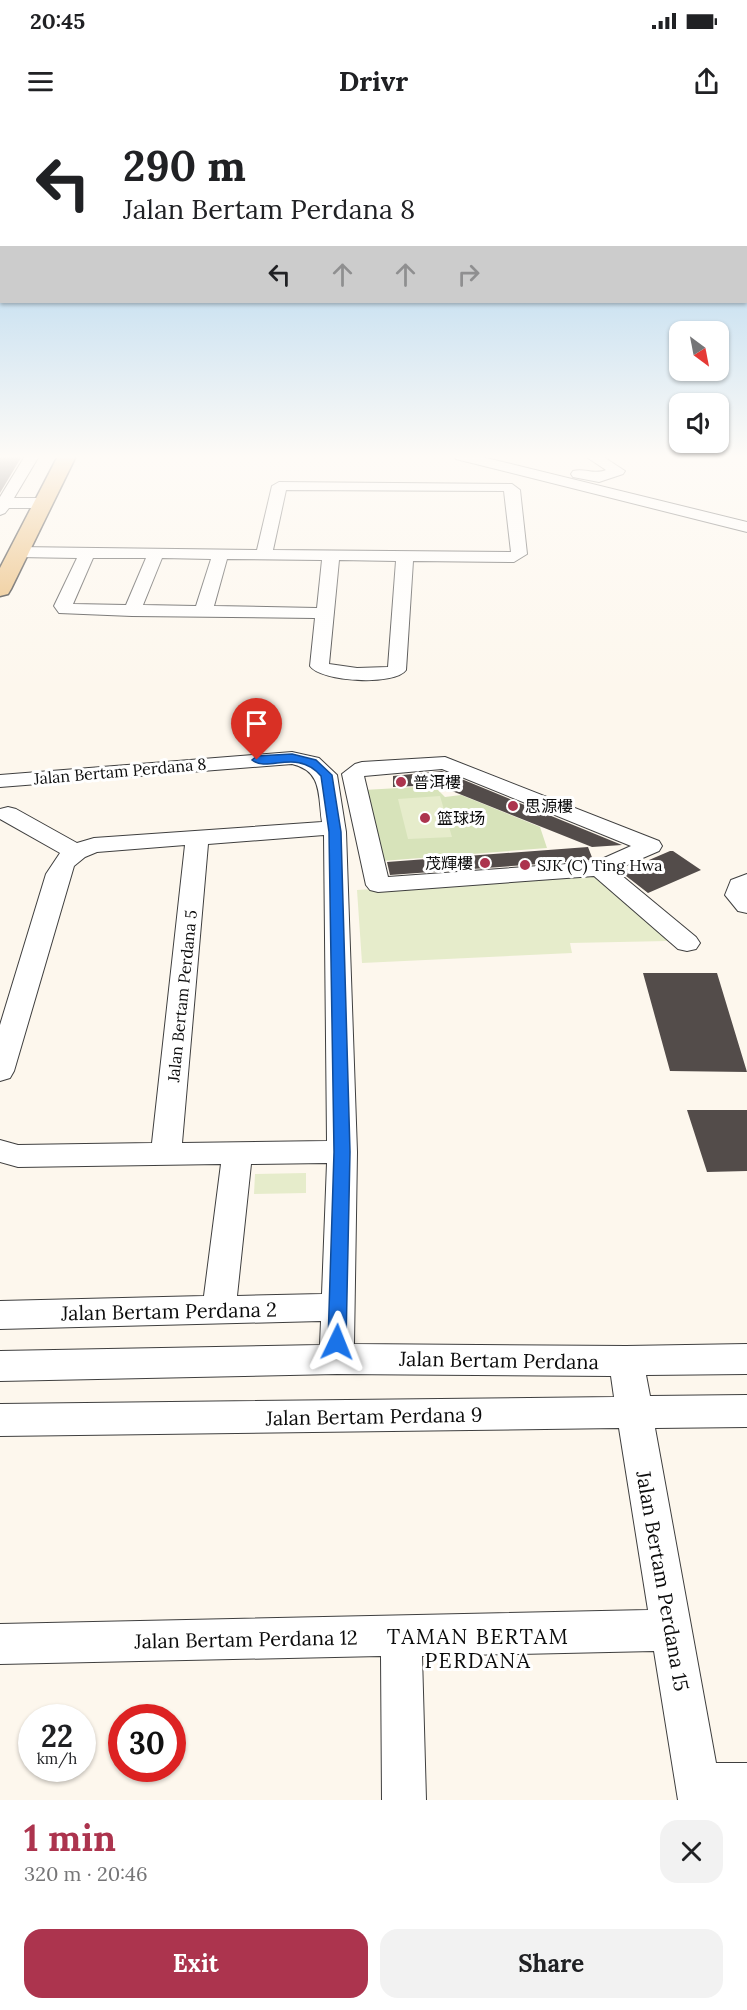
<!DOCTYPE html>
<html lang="en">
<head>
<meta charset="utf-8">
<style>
  body { margin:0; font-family:Lora,"Noto Sans SC",serif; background:#f2f2f2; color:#202124; height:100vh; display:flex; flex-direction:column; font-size:22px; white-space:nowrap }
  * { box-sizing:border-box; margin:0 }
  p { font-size:20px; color:#757577 }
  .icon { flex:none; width:33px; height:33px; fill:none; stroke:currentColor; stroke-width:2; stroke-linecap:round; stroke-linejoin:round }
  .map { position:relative; height:1680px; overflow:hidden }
  .drawer { display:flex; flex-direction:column; background:#fff; flex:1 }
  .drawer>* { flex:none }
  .top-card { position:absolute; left:0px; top:0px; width:747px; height:183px; box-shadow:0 2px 4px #0004; background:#fff; color:#202124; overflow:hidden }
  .needle { width:39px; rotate:148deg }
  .controls { position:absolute; left:669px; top:201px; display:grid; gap:12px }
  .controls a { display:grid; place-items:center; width:60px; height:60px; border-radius:12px; background:#fff; box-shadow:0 2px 4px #0004; font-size:30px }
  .speed { position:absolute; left:18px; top:1584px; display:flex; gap:12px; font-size:30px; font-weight:700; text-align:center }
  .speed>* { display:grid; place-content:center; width:78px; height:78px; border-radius:50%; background:#fff; box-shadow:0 2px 4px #0004; line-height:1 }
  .speed small { font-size:15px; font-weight:400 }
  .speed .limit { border:9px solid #d22; background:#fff; color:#111 }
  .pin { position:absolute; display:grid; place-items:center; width:51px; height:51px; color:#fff; margin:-62px -26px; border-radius:50% 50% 50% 0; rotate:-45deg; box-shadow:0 0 6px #0007 }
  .pin .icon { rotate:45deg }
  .me { position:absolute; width:66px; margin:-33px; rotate:2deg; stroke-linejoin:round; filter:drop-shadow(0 0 4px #0008) }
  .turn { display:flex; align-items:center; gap:21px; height:126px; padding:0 24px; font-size:27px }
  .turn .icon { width:78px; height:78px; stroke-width:2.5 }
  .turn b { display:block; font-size:42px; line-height:51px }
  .lanes { display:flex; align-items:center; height:57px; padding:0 24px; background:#0003; justify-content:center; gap:30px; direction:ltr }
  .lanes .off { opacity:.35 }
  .round { display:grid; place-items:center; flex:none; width:63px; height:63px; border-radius:18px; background:#f2f2f2 }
  .summary { display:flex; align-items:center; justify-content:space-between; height:102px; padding:0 24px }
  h1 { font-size:36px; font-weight:700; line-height:45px; color:#ac344e }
  .button { display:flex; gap:12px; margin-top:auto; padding:12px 24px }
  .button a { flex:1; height:69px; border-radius:18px; background:#ac344e; color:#fff; font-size:24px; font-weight:700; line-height:69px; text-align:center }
  .button a+a { background:#f2f2f2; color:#202124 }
  .status { display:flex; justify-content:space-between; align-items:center; height:42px; padding:0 30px; background:#fff; direction:ltr }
  .status svg { height:16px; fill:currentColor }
  header { display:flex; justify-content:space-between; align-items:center; height:78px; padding:0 24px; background:#fff; font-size:27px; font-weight:700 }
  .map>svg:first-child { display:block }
  .green { fill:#d7e3ba }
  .pitch { fill:#e6eccb }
  .building { fill:#534c4a }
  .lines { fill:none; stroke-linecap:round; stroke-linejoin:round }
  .minor-casing { stroke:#3f3f3f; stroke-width:2 }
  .major-casing { stroke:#1d1d1d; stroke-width:3 }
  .minor { fill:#fff; fill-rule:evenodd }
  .major { fill:#e9b871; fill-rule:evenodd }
  .route { fill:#1a73e8; stroke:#114b97; stroke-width:1.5 }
  .poi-dot { fill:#ac344e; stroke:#fff; stroke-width:2 }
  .labels { text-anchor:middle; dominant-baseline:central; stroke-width:6; stroke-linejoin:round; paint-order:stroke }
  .street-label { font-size:16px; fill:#0c0c0c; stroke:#fff }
  .poi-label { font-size:16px; fill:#0c0c0c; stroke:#fff; text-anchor:start }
  .near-street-label { font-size:20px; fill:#0c0c0c; stroke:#fff }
  .near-neighbourhood-label { font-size:21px; letter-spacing:1.5px; fill:#0c0c0c; stroke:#fff }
</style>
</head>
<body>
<div class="status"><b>20:45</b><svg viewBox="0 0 49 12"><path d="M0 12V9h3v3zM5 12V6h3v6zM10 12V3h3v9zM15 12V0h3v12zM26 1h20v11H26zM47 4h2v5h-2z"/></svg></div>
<header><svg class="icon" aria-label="menu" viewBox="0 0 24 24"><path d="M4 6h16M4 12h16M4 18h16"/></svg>Drivr<svg class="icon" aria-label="share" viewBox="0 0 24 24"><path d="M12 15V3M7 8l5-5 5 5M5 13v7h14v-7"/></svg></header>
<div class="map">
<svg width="747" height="1680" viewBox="0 0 747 1680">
  <rect width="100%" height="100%" fill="#fdf7ed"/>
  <!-- green -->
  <path class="green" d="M 434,666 L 445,677 L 461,675 L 540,707 L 547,728 L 382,741 L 364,670 Z"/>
  <!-- pitch -->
  <path class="pitch" d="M 440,676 L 452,717 L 408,719 L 398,679 Z
    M 590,754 L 671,815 L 668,821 L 570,823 L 572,833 L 362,843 L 357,770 Z
    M 306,1053 L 306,1073 L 254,1074 L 255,1054 Z"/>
  <!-- building -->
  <path class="building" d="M 0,336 L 22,336 L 0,373 Z
    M 442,651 L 622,725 L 592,727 L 437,665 L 393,667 L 393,656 Z
    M 588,727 L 593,740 L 390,755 L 387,742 Z
    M 670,731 L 673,731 L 701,750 L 648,773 L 621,752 Z
    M 643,853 L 717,853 L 747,952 L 670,951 Z
    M 687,990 L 747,990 L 747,1051 L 707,1052 Z"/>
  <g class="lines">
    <defs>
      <path id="minor" d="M 25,336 L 39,336 L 14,378 L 43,378 L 51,383 L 43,388 L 9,388 L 5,393 L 0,395 L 0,377 Z
        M 454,336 L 478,336 L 747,402 L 747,412 L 456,339 Z
        M 585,336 L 602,336 L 625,351 L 623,354 L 599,362 L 573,357 L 571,354 L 573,351 C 585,348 594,355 606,350 Z
        M 279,362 L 512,364 L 520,370 L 527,434 L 514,442 L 413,441 L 406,550 C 395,566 321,562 310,546 L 315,498 L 132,496 L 59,493 L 54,486 L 77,438 L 17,437 L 9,432 L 17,427 L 257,430 L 272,366 ZM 286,370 L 504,371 L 511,432 L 273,430 ZM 93,438 L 146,438 L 126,485 L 73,484 ZM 162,438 L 211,439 L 196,486 L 143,485 ZM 227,439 L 322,440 L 317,488 L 214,486 ZM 339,440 L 396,441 L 388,547 L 357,548 L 329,544 Z
        M 292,632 L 319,638 L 337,655 L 346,712 L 357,1032 L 354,1224 L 626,1226 L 747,1224 L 747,1254 L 646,1255 L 650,1276 L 747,1275 L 747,1307 L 655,1308 L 716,1643 L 747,1643 L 747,1680 L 678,1680 L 654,1531 L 422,1536 L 426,1680 L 382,1680 L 381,1536 L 0,1544 L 0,1504 L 648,1490 L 619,1308 L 0,1316 L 0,1284 L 614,1277 L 611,1256 L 337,1254 L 0,1261 L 0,1231 L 320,1225 L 321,1201 L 0,1209 L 0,1181 L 204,1176 L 221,1044 L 18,1047 L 0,1042 L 0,1020 L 18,1025 L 152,1023 L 185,725 L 97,732 L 85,737 L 74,746 L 14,951 L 10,958 L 0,961 L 0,905 L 46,754 L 60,733 L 0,699 L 0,689 L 8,687 L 16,689 L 77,723 L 94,718 L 322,702 C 318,676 323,651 292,644 L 0,667 L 0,655 ZM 324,715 L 327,1021 L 182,1023 L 208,724 ZM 327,1043 L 322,1174 L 237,1176 L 251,1044 Z
        M 445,637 L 659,721 L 662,726 L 659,731 L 615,750 L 696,817 L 700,823 L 696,829 L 687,831 L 678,829 L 594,756 L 378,772 L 370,770 L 366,765 L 342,654 L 355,644 L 362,642 ZM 442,649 L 631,726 L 595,742 L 388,757 L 364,656 Z
        M 747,754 L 747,793 L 738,791 L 725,775 L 731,760 Z"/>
      <path id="major" d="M 58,336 L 76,336 L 11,469 L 8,474 L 0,476 L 0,448 Z"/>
    </defs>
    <!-- minor casing -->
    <use href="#minor" class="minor-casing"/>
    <!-- major casing -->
    <use href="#major" class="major-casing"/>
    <!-- minor -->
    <use href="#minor" class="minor"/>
    <!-- major -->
    <use href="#major" class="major"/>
  </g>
  <!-- sky -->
  <linearGradient id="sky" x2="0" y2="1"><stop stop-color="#94c7eb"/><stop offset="0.59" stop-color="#fefbf7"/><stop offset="1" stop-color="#fefbf7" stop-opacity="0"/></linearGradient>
  <rect width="747" height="571" fill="url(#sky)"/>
  <!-- route -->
  <path class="route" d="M 292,634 L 316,640 L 332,655 L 341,712 L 350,1032 L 346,1222 L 344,1227 L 337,1229 L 331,1227 L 328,1222 L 334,1032 L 329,712 L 321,656 C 297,628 268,653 252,640 L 257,636 Z"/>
  <!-- markers -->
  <g class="poi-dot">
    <circle cx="401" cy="662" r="6"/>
    <circle cx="513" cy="686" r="6"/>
    <circle cx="425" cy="698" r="6"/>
    <circle cx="485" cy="743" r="6"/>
    <circle cx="525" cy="745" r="6"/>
  </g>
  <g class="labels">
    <!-- street labels -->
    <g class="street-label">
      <text transform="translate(120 651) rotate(-5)">Jalan Bertam Perdana 8</text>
      <text transform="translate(182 876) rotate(-84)">Jalan Bertam Perdana 5</text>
    </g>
    <!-- poi labels -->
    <g class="poi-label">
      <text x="413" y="662">普洱樓</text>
      <text x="525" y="686">思源樓</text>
      <text x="437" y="698">篮球场</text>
      <text x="473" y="743" text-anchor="end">茂輝樓</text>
      <text x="537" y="745">SJK (C) Ting Hwa</text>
    </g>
    <!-- near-street labels -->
    <g class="near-street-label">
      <text transform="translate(169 1191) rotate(-1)">Jalan Bertam Perdana 2</text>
      <text transform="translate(499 1240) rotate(1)">Jalan Bertam Perdana</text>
      <text transform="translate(374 1296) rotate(-1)">Jalan Bertam Perdana 9</text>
      <text transform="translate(663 1461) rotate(80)">Jalan Bertam Perdana 15</text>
      <text transform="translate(246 1519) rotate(-1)">Jalan Bertam Perdana 12</text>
    </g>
    <!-- near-neighbourhood labels -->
    <g class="near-neighbourhood-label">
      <text x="478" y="1516">TAMAN BERTAM<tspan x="478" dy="24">PERDANA</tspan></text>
    </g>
  </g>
</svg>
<div class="controls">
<a><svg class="needle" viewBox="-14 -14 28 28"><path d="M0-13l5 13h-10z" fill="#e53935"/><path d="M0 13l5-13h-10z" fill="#757577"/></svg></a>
<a><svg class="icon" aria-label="sound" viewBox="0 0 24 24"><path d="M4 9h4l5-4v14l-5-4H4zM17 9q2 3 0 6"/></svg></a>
</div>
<div class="speed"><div>22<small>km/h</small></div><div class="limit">30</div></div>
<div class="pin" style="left:257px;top:640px;background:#d93025"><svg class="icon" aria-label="arrive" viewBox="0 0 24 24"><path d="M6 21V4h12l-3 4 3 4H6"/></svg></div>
<svg class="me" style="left:337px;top:1222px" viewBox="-20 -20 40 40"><path d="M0-17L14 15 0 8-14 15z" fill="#1a73e8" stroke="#fff" stroke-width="4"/></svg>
<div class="top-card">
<div class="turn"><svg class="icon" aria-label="left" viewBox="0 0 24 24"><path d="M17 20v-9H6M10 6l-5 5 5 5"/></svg><div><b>290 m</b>Jalan Bertam Perdana 8</div></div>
<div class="lanes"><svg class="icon" aria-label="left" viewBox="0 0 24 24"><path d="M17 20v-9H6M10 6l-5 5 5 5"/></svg><svg class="icon off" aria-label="ahead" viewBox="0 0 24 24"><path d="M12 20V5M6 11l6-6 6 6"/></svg><svg class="icon off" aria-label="ahead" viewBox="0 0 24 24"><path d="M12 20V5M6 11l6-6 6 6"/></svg><svg class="icon off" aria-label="right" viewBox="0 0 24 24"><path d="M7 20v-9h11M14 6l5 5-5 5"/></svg></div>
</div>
</div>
<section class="drawer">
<div class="summary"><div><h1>1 min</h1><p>320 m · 20:46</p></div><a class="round"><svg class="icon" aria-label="close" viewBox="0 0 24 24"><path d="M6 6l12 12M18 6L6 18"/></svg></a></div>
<div class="button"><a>Exit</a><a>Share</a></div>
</section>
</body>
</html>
